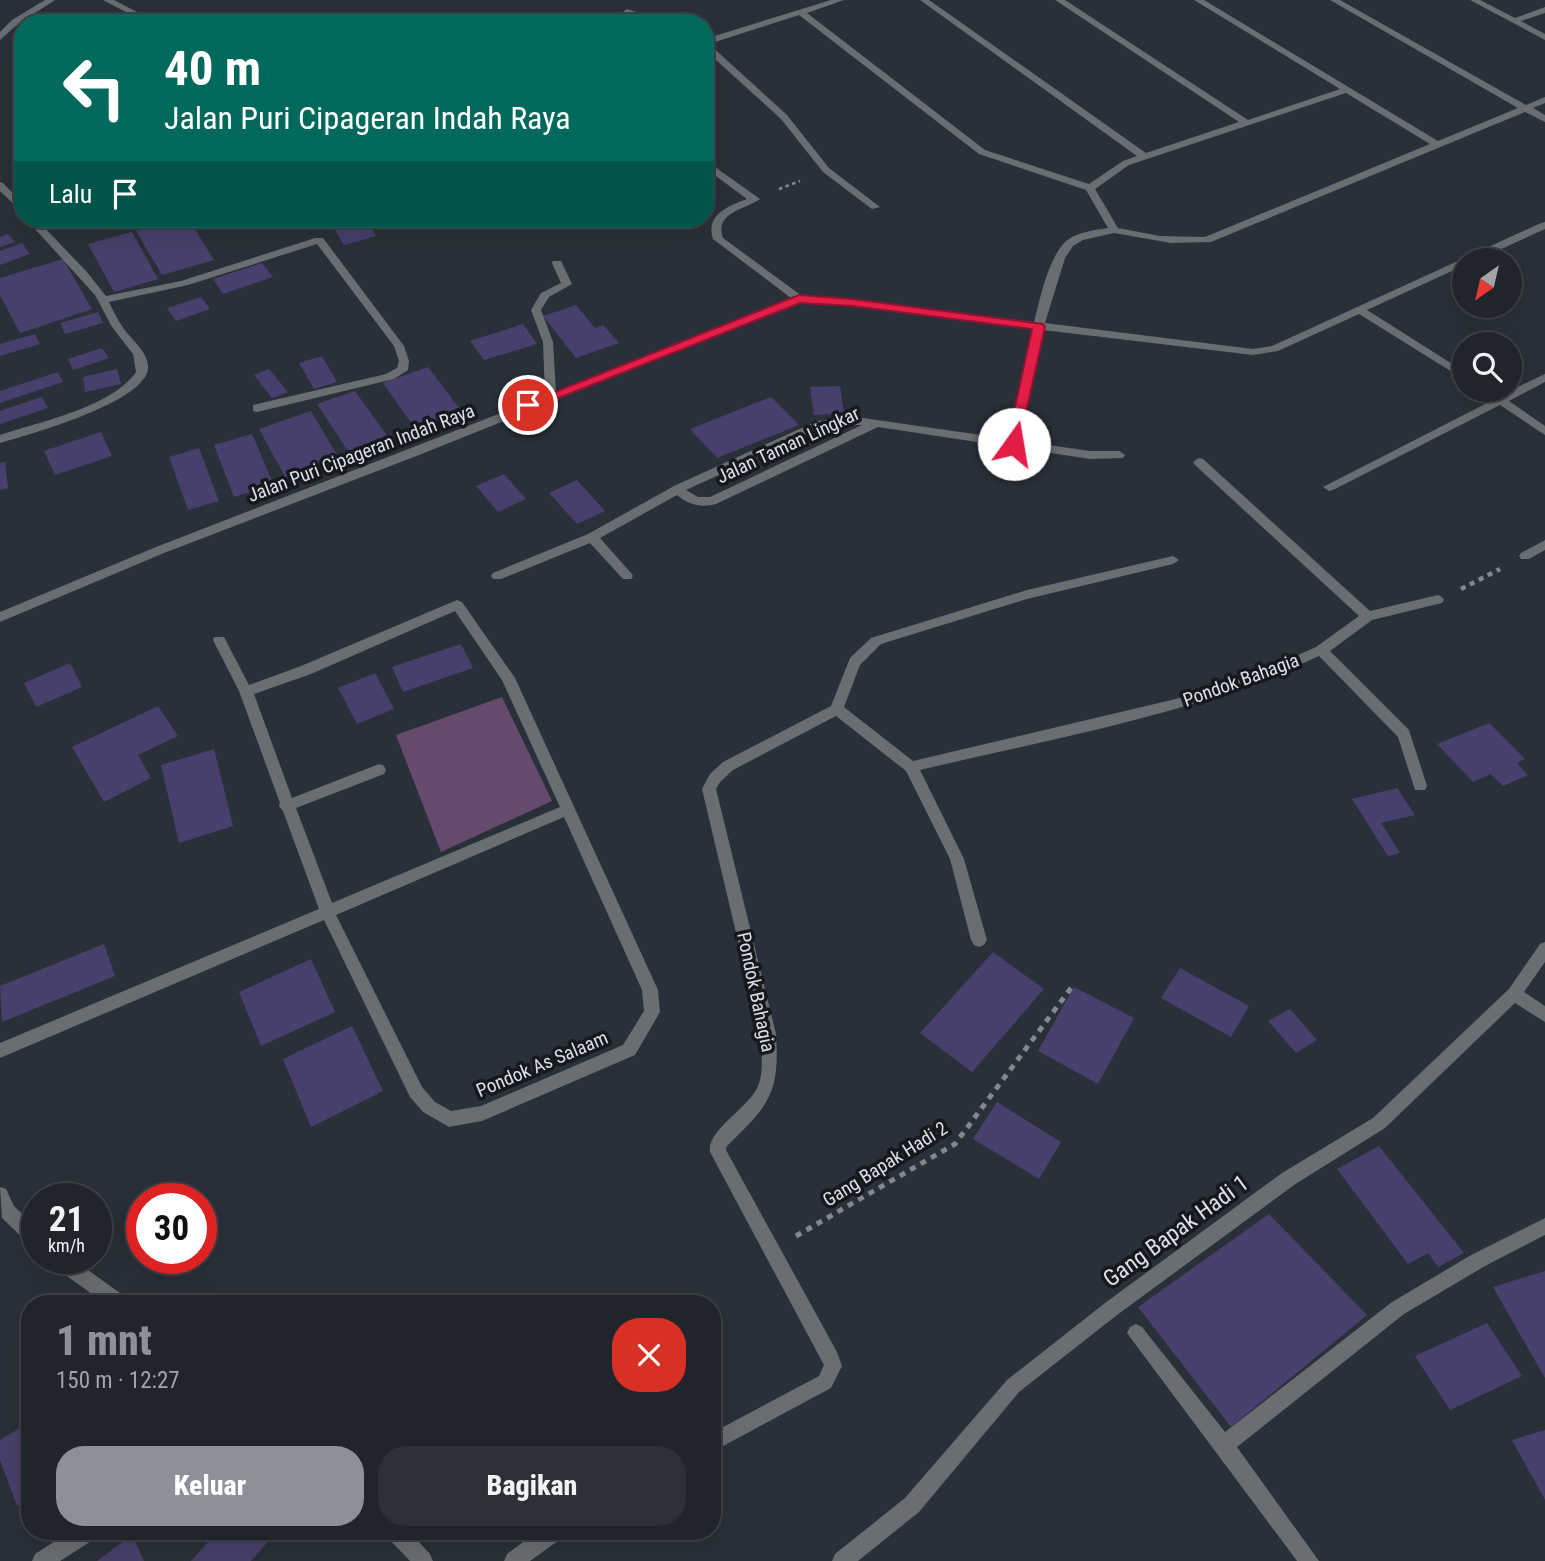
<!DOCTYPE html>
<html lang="id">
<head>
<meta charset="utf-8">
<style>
  body { margin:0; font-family:"Roboto Condensed",sans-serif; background:#2d3037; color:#f1f3f6; height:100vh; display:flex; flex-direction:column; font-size:26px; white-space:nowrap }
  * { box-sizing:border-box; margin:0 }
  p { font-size:23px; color:#a2a4a9 }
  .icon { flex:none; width:38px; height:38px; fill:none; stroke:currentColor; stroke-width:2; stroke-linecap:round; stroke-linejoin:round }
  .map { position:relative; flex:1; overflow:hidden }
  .side { position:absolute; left:21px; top:1295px; width:700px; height:245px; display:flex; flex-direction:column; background:#20242b; border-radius:28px; box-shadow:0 7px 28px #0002,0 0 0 2px #3d4147 }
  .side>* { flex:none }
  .banner { position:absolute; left:14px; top:14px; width:700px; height:214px; border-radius:28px; box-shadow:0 7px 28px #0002,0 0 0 2px #3d4147; background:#00695c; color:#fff; overflow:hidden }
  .needle { width:46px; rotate:214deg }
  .tools { position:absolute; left:1452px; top:248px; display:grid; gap:14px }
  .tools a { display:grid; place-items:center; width:70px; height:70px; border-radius:50%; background:#20242b; box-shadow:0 7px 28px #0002,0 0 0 2px #3d4147; font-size:35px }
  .speed { position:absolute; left:21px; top:1183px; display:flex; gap:14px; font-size:35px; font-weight:700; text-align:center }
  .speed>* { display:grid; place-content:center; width:91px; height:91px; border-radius:50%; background:#20242b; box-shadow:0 7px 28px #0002,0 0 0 2px #3d4147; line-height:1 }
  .speed small { font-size:18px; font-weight:400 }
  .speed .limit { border:10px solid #d22; background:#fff; color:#111 }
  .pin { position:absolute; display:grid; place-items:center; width:60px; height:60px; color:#fff; margin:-30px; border:4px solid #fff; border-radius:50%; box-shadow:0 2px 7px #0007 }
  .me { position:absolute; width:77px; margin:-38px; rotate:13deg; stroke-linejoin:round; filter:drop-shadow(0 0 5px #0008) }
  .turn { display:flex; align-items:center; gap:24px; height:147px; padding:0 35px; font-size:32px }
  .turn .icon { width:91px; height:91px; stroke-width:2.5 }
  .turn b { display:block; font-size:49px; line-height:60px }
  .then { display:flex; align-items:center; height:66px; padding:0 35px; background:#0003; gap:14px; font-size:26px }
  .round { display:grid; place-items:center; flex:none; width:74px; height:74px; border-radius:28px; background:#2d3037 }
  .overview { display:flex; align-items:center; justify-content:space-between; height:119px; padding:0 35px }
  h1 { font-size:42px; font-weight:800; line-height:52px; color:#8c9099 }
  .cta { display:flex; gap:14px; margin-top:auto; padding:14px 35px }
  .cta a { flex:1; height:80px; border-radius:28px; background:#8c9099; color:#fff; font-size:28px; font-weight:800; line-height:80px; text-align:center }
  .cta a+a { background:#2d3037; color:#f1f3f6 }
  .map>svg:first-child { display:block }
  .green { fill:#654b6b }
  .building { fill:#47406c }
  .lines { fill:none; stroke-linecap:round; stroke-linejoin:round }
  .path-far2 { stroke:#83888f; stroke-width:2.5; stroke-dasharray:3.5 3.5; stroke-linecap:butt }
  .path-far1 { stroke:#83888f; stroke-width:4.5; stroke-dasharray:5 5; stroke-linecap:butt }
  .path { stroke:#83888f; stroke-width:5; stroke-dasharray:6 6; stroke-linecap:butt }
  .minor { fill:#686e71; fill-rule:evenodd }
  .tertiary { fill:#686e71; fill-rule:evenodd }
  .route { fill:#e11d48; stroke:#92132f; stroke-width:2 }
  .labels { text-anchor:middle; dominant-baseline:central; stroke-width:7; stroke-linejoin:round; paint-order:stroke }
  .street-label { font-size:19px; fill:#dce0e6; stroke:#15181c }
  .near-street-label { font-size:23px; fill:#dce0e6; stroke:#15181c }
</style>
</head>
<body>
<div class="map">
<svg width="1545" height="1561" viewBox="0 0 1545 1561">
  <rect width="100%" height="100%" fill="#2a3039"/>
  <!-- green -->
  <path class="green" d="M 502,697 L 552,801 L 441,852 L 396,735 Z"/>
  <!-- building -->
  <path class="building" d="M 177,219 L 189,219 L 214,260 L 162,275 L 136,231 Z
    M 367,221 L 376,236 L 344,245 L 335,230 Z
    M 132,232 L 158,279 L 114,292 L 88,244 Z
    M 8,234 L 15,242 L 0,247 L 0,237 Z
    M 22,243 L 30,254 L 0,265 L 0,251 Z
    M 63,259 L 92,309 L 20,333 L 0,295 L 0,278 Z
    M 262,263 L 273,277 L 223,294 L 213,279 Z
    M 201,297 L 210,309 L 176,321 L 167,308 Z
    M 576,305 L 595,328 L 603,325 L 619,343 L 576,358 L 543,316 Z
    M 98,312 L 103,323 L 65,334 L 60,323 Z
    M 523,324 L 537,344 L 484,360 L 470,341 Z
    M 35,334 L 40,344 L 0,356 L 0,344 Z
    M 102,348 L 109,358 L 73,370 L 68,359 Z
    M 322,356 L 337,382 L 314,389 L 299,363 Z
    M 428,367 L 463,413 L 416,430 L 383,383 Z
    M 117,369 L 121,384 L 85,392 L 83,377 Z
    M 269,369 L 288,392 L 272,398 L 254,375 Z
    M 58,372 L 63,382 L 0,403 L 0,391 Z
    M 840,386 L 844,414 L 814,415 L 810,387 Z
    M 355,391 L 390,440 L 350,454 L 317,404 Z
    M 42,397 L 48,408 L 0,424 L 0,411 Z
    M 771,397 L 799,425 L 717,458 L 690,429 Z
    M 311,411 L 342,463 L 288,482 L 259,429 Z
    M 101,432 L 112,456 L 55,475 L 44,451 Z
    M 252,434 L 274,485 L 234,497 L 214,445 Z
    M 199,448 L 219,501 L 188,510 L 169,457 Z
    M 5,462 L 8,488 L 0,490 L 0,463 Z
    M 504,474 L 526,499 L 498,512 L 476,486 Z
    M 577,480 L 605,511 L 577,524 L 549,493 Z
    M 461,644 L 473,668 L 403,692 L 392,667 Z
    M 70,663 L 82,687 L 36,707 L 24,683 Z
    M 375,673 L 394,709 L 357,724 L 338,688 Z
    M 158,706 L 178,736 L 138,755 L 151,778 L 104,802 L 72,747 Z
    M 1489,723 L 1525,759 L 1517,763 L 1528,775 L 1503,786 L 1491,774 L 1473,782 L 1437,744 Z
    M 214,749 L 233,826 L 179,843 L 161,765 Z
    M 1397,788 L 1415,815 L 1381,823 L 1400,853 L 1388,856 L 1352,799 Z
    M 104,944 L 115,976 L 2,1022 L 0,986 Z
    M 993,952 L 1044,989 L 972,1072 L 920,1033 Z
    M 311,959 L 335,1012 L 261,1046 L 239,992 Z
    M 1180,968 L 1249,1006 L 1231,1037 L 1161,998 Z
    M 1074,987 L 1134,1018 L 1098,1084 L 1038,1051 Z
    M 1290,1009 L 1317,1040 L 1296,1053 L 1268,1021 Z
    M 352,1026 L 383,1091 L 311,1127 L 283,1059 Z
    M 997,1102 L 1061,1142 L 1039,1179 L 973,1139 Z
    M 1379,1146 L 1464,1253 L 1438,1267 L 1428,1253 L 1408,1264 L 1337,1169 Z
    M 1269,1214 L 1367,1315 L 1231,1427 L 1138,1307 Z
    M 1545,1271 L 1545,1378 L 1493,1287 Z
    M 1487,1323 L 1522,1376 L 1450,1410 L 1415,1356 Z
    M 30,1422 L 30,1498 L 17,1506 L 0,1460 L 0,1440 Z
    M 1545,1430 L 1545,1500 L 1512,1440 Z
    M 218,1531 L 277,1531 L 251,1561 L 191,1561 Z
    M 132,1535 L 144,1561 L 97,1561 Z"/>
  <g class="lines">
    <!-- path-far2 -->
    <path class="path-far2" d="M 779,189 L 800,181"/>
    <!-- path-far1 -->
    <path class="path-far1" d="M 1461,589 L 1500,569"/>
    <!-- path -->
    <path class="path" d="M 796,1236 L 955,1144 L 1074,984"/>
    <!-- minor -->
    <path class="minor" d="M 103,0 L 114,0 L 158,23 L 147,23 Z
      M 831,0 L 844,0 L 807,13 L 985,150 L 1089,184 L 1123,161 L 1137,156 L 920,0 L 929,0 L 1146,153 L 1239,122 L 1055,0 L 1065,0 L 1248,120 L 1340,89 L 1194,0 L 1204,0 L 1438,141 L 1518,108 L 1330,0 L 1340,0 L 1526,105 L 1545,97 L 1545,103 L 1533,108 L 1545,115 L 1545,122 L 1525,112 L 1211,242 L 1171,243 L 1114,233 L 1083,240 L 1073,246 L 1065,258 L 1045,323 L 1253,349 L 1272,346 L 1541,223 L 1545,222 L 1545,229 L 1475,261 L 1465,261 L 1465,265 L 1367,310 L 1465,372 L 1465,380 L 1359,314 L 1278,351 L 1253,355 L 1043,330 L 1021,441 L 1090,451 L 1119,451 L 1125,455 L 1123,458 L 1090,459 L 878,427 L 716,504 C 701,508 689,505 677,495 L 600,538 L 631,573 L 633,576 L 631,579 L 623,579 L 590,543 L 501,579 L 493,579 L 491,576 L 493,573 L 588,534 L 674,486 L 817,421 L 856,417 L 1009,439 L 1033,328 L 852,306 L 800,302 L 419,455 L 164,553 L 0,622 L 0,612 L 156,547 L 545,396 L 543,342 L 531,310 L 541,293 L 561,283 L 552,263 L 553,261 L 561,261 L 572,284 L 549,297 L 541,310 L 553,342 L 556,392 L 791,298 L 713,239 C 705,215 728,206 747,199 L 705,168 L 705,160 L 760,199 C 745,210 714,212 723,238 L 802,296 L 852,300 L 1034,322 C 1040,299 1048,258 1066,241 C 1077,232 1095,230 1108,228 L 1086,190 L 979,154 L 799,15 L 709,44 L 787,115 L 829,168 L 880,207 L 872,209 L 823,172 L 781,119 L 705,50 L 705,39 ZM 1346,93 L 1430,144 L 1205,237 L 1160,236 L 1118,228 L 1095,189 L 1129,165 ZM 856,425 L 862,425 L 710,497 L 698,497 L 686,490 L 819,429 Z
      M 1470,0 L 1480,0 L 1515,18 L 1545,7 L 1545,13 L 1521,21 L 1545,34 L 1545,40 Z
      M 627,9 L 665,21 L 666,23 L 652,23 L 624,14 L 623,12 Z
      M 0,182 L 3,183 L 23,204 L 23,213 L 0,191 Z
      M 26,219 L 36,219 L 87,272 L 106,296 L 181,281 L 315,238 L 323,238 L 404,346 L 409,361 L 408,370 L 394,379 L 257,412 L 253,411 L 253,405 L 386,374 L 397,368 L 399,361 L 394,346 L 317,244 L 188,285 L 109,302 C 113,310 117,319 122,326 C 130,339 147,350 148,366 C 151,401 28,435 0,443 L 0,435 C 39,422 112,407 136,372 L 133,354 L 112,327 L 95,295 Z
      M 1545,374 L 1545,382 L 1509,401 L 1545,426 L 1545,435 L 1500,405 L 1333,490 L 1329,491 L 1323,487 L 1493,400 L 1481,390 L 1494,390 L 1501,395 Z
      M 1199,458 L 1203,459 L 1370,611 L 1438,595 L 1442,597 L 1444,600 L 1442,603 L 1372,620 L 1330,651 L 1409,730 L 1427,786 L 1425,790 L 1415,790 L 1398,737 L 1319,656 C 1194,715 1054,738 920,770 L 964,859 L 987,940 L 984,945 L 979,947 L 974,945 L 971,940 L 950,859 L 906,771 L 836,716 L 733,770 L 720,782 L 716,789 L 776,1034 C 780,1094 769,1105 727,1146 L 726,1150 L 837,1352 L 842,1366 L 831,1388 L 712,1452 L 712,1433 L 819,1376 L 824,1365 L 710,1152 C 706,1131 748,1108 757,1088 C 765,1072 761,1051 760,1034 L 702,789 L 710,774 L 723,762 L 831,706 L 850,658 L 871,638 L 1027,590 L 1173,556 L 1179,560 L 1173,564 L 1027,599 L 881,644 L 860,665 L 844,707 L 913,761 L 1184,697 L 1269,668 L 1316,647 L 1359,616 L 1195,465 L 1193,462 Z
      M 1545,540 L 1545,550 L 1529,559 L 1521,559 L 1519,556 L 1521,553 Z
      M 457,600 L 462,602 L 515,678 L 658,990 L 660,1012 L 635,1055 L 482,1121 L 449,1127 L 423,1112 L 410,1097 L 324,920 L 0,1058 L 0,1043 L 319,909 L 283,811 L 279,806 L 280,803 L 239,691 L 213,640 L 214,637 L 224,637 L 249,685 L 301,666 ZM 455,611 L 502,680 L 560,807 L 332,903 L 296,808 L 384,774 L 386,770 L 384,766 L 379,764 L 292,798 L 254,694 L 311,674 ZM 564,817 L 642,990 L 644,1011 L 623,1045 L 481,1106 L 451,1111 L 435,1102 L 422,1087 L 336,915 Z
      M 1545,942 L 1545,962 L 1524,992 L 1545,1006 L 1545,1022 L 1515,1003 L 1385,1128 L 1294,1185 L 1117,1315 L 1019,1392 L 919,1512 L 858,1561 L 832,1561 L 835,1554 L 905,1498 L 1007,1380 L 1105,1303 L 1282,1173 L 1373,1118 L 1509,989 L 1540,944 Z
      M 1545,1218 L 1545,1235 L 1485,1266 L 1404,1314 L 1237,1447 L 1319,1561 L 1297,1561 L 1127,1333 L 1130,1327 L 1136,1324 L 1142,1327 L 1225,1432 L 1392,1302 L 1473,1254 Z
      M 71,1531 L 99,1531 L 96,1538 L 60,1561 L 32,1561 L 35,1554 Z
      M 538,1531 L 565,1531 L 562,1538 L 530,1561 L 504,1561 L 507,1554 Z"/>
    <!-- tertiary -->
    <path class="tertiary" d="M 45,0 L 55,0 L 18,24 L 0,40 L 0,32 L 12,20 Z
      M 0,1187 L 6,1189 L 14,1206 L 37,1228 L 37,1248 L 31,1246 L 2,1218 Z
      M 47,1258 L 71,1258 L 127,1298 L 130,1304 L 106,1304 L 50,1264 Z
      M 385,1531 L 409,1531 L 430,1554 L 433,1561 L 410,1561 L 388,1538 Z"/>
  </g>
  <!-- route -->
  <path class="route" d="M 799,295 L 852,299 L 1043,324 L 1045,327 L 1018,448 L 1009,448 L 1007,444 L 1032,329 L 852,306 L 800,303 L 533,408 L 528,410 L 522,405 Z"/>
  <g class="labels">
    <!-- street labels -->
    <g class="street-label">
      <text transform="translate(788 445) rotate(-25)">Jalan Taman Lingkar</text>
      <text transform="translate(361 453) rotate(-21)">Jalan Puri Cipageran Indah Raya</text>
      <text transform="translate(1241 680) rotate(-20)">Pondok Bahagia</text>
      <text transform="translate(756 992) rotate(78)">Pondok Bahagia</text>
      <text transform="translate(542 1064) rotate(-23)">Pondok As Salaam</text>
      <text transform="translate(885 1164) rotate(-32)">Gang Bapak Hadi 2</text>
    </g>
    <!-- near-street labels -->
    <g class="near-street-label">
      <text transform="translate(1176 1231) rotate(-36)">Gang Bapak Hadi 1</text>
    </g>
  </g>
</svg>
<div class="tools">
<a><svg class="needle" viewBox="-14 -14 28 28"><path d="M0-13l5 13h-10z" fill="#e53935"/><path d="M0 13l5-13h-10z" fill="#a2a4a9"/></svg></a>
<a><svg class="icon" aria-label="search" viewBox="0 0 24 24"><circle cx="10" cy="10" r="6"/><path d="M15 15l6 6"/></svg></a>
</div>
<div class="speed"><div>21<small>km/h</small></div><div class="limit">30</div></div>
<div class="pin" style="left:528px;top:405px;background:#d93025"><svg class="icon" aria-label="arrive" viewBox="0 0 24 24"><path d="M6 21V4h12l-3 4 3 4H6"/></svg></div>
<svg class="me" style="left:1014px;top:444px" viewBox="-20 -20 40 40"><circle r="19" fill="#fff"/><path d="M0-13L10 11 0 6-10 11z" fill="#e11d48"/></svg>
<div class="banner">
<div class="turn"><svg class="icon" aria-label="left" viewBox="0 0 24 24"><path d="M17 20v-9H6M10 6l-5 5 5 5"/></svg><div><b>40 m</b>Jalan Puri Cipageran Indah Raya</div></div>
<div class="then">Lalu<svg class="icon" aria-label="arrive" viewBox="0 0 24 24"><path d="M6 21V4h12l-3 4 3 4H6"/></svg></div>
</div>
<section class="side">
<div class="overview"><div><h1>1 mnt</h1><p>150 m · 12:27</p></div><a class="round" style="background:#d93025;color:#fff"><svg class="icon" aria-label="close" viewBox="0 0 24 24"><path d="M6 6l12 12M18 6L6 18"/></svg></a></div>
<div class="cta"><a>Keluar</a><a>Bagikan</a></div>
</section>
</div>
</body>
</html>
